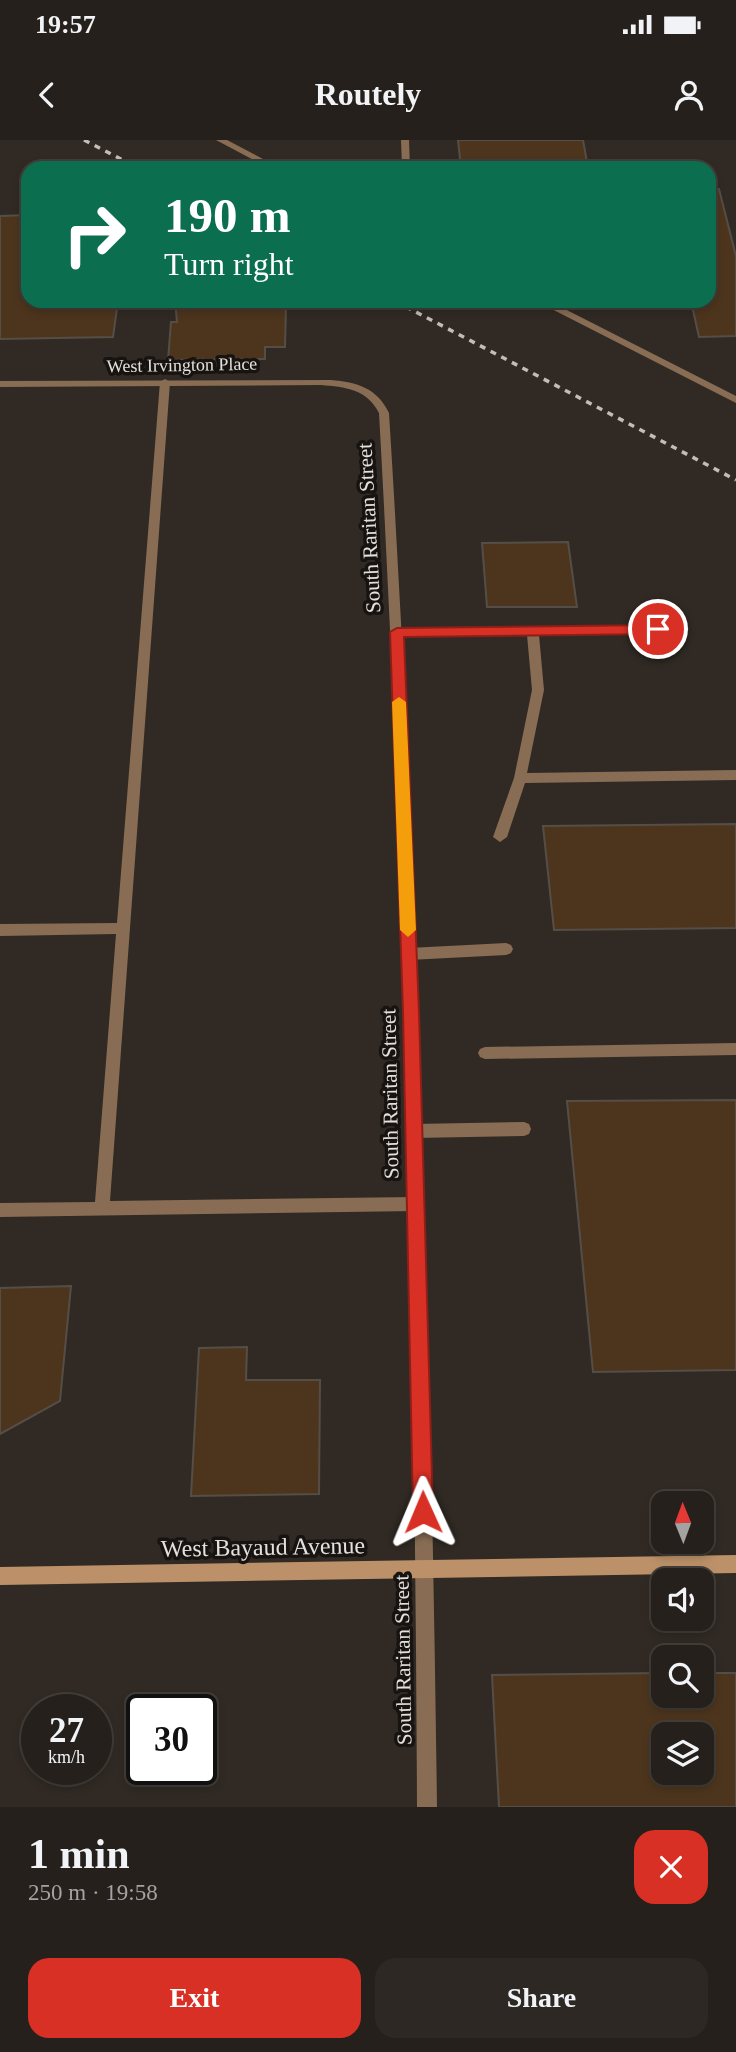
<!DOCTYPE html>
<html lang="en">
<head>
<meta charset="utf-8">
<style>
  body { margin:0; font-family:Georgia,serif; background:#2d2824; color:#f1f3f6; height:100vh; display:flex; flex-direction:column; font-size:26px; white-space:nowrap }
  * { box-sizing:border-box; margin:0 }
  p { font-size:23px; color:#a3a3a3 }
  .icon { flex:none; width:38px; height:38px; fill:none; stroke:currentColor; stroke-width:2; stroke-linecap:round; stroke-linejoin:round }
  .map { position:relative; height:1667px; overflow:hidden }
  .sheet { display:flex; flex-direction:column; background:#25201b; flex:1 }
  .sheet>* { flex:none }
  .guide { position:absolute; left:21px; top:21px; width:695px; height:147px; border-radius:21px; box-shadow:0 4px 10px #0003,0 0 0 2px #423e3a; background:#0b6e4f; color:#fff; overflow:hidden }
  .needle { width:46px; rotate:359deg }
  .fabs { position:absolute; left:651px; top:1351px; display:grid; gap:14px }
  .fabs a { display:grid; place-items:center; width:63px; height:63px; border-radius:14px; background:#25201b; box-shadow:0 4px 10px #0003,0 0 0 2px #423e3a; font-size:35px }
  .speed { position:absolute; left:21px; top:1554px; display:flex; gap:14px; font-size:35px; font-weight:700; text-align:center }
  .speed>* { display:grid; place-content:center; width:91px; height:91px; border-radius:50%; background:#25201b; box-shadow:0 4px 10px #0003,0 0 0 2px #423e3a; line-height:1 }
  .speed small { font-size:18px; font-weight:400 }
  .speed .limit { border:4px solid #111; border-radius:10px; background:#fff; color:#111 }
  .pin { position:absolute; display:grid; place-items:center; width:60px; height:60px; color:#fff; margin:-30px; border:4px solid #fff; border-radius:50%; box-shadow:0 2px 7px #0007 }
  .me { position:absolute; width:77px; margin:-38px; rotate:359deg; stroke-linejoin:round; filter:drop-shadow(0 0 5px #0008) }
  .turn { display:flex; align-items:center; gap:24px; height:147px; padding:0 28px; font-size:32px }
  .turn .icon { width:91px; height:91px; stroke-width:2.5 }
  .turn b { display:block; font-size:49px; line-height:60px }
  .round { display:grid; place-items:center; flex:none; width:74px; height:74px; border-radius:21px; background:#2d2824 }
  .head { display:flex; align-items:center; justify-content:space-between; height:119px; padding:0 28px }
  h1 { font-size:42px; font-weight:700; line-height:52px }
  .primary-button { display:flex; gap:14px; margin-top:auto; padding:14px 28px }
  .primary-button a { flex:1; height:80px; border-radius:21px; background:#d93025; color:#fff; font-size:28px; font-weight:700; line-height:80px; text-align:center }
  .primary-button a+a { background:#2d2824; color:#f1f3f6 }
  .status { display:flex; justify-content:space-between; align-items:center; height:49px; padding:0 35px; background:#25201b; direction:ltr }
  .status svg { height:19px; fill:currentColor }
  header { display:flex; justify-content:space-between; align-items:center; height:91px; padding:0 28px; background:#25201b; font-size:32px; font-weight:700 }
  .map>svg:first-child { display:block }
  .building { fill:#4d351d; stroke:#554e47; stroke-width:2; fill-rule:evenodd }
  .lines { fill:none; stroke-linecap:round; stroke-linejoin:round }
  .lane { fill:#886d54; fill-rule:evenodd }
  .street { fill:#886d54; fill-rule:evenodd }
  .secondary { fill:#bc9169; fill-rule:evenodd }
  .rail { stroke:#c2bdb8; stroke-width:3.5; stroke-dasharray:6 6; stroke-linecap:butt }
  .route { fill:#d93025; stroke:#8d1f18; stroke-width:2 }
  .slow { fill:#f59e0b }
  .labels { text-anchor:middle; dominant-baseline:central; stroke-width:7; stroke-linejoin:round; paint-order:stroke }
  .far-street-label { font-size:18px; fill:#e5e0dc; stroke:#161310 }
  .street-label { font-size:21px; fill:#e5e0dc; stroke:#161310 }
  .near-street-label { font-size:24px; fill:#e5e0dc; stroke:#161310 }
</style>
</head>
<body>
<div class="status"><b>19:57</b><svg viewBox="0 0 49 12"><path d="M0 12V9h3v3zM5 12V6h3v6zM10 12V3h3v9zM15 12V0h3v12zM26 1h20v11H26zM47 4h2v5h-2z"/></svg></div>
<header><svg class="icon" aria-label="back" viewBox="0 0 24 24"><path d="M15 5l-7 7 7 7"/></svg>Routely<svg class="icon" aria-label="person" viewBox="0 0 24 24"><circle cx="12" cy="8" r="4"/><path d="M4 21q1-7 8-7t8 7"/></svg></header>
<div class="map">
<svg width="736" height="1667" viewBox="0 0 736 1667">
  <rect width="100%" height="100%" fill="#312a24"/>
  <!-- building -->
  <path class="building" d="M 458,0 L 583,0 L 588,28 L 461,28 Z
    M 719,49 L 736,116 L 736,196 L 699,197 L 691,161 L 709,161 L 709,50 Z
    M 28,75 L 28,161 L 118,161 L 113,197 L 0,199 L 0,76 Z
    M 175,161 L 223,161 L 223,166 L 286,165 L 285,207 L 265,207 L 265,219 L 168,220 L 171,182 L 177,182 Z
    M 568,402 L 577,467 L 487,467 L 482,403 Z
    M 736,684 L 736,788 L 554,790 L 543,686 Z
    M 736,960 L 736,1230 L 593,1232 L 567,961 Z
    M 71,1146 L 60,1261 L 0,1294 L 0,1148 Z
    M 247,1207 L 246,1240 L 320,1240 L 319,1354 L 191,1356 L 199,1208 Z
    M 663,1533 L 663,1556 L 702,1556 L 702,1533 L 736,1533 L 736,1667 L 499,1667 L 492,1535 ZM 663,1594 L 702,1594 L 702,1633 L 663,1633 Z"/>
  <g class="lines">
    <!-- lane -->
    <path class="lane" d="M 401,0 L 409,0 L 410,28 L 402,28 Z
      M 165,239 L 170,242 L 110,1061 L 416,1057 L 421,1059 L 424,1064 L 421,1069 L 416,1071 L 0,1077 L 0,1063 L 95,1062 L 116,794 L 0,796 L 0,784 L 117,783 L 160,242 Z
      M 683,485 L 689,489 L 683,493 L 539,495 L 544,550 L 527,633 L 736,630 L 736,640 L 525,643 L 507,697 L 500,702 L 493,697 L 514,638 L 532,550 L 527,495 L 397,496 L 391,492 L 397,488 Z
      M 506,803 L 511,805 L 513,809 L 511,813 L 506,815 L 409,820 L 404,818 L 402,814 L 404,810 L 409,808 Z
      M 736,903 L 736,915 L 485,919 L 480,917 L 478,913 L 480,909 L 485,907 Z
      M 524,982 L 529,984 L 531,989 L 529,994 L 524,996 L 414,998 L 409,996 L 407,991 L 409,986 L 414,984 Z"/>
    <!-- street -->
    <path class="street" d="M 216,0 L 227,0 L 280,28 L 269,28 Z
      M 536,161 L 549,161 L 736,256 L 736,263 Z
      M 331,240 C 357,242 377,248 389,273 C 418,737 431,1202 437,1667 L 417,1667 C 415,1202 405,737 379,273 C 367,249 345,247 321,245 L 0,247 L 0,241 Z"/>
    <!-- secondary -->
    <path class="secondary" d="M 736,1415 L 736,1433 L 0,1445 L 0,1427 Z"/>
    <!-- rail -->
    <path class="rail" d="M 84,0 L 138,28
      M 395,161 L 736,340"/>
  </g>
  <!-- route -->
  <path class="route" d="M 658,485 L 664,489 L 658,494 L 404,497 L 419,872 L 433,1372 L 430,1379 L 423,1382 L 416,1379 L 413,1372 L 403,872 L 390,492 L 397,488 Z"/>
  <!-- slow -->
  <path class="slow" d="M 399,557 L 406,562 L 416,790 L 408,797 L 400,790 L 392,562 Z"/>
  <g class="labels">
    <!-- far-street labels -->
    <g class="far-street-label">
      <text transform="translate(182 225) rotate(-1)">West Irvington Place</text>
    </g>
    <!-- street labels -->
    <g class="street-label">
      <text transform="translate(369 388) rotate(-93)">South Raritan Street</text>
      <text transform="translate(390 954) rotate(-91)">South Raritan Street</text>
      <text transform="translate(403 1520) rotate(-91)">South Raritan Street</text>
    </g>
    <!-- near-street labels -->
    <g class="near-street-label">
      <text transform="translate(263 1407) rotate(-1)">West Bayaud Avenue</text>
    </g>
  </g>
</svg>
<div class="fabs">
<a><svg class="needle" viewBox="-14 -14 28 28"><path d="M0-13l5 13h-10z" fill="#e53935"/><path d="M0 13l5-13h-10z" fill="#a3a3a3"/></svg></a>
<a><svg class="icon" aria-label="sound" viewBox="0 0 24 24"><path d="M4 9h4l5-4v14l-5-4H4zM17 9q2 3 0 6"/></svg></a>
<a><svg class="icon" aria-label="search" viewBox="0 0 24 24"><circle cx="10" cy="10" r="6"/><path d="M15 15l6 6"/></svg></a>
<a><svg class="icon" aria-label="layers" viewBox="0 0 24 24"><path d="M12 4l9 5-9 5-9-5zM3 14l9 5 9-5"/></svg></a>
</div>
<div class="speed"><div>27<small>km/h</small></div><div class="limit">30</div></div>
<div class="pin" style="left:658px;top:489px;background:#d93025"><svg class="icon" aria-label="arrive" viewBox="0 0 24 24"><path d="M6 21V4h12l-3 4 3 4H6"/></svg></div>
<svg class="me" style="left:423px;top:1372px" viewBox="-20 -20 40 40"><path d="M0-17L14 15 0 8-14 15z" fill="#d93025" stroke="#fff" stroke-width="4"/></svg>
<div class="guide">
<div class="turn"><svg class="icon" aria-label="right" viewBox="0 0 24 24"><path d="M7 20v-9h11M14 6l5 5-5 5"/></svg><div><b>190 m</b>Turn right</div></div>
</div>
</div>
<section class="sheet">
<div class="head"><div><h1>1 min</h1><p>250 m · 19:58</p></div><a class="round" style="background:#d93025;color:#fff"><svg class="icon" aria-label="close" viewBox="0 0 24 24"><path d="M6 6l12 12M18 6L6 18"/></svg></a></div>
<div class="primary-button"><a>Exit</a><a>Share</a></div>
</section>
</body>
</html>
